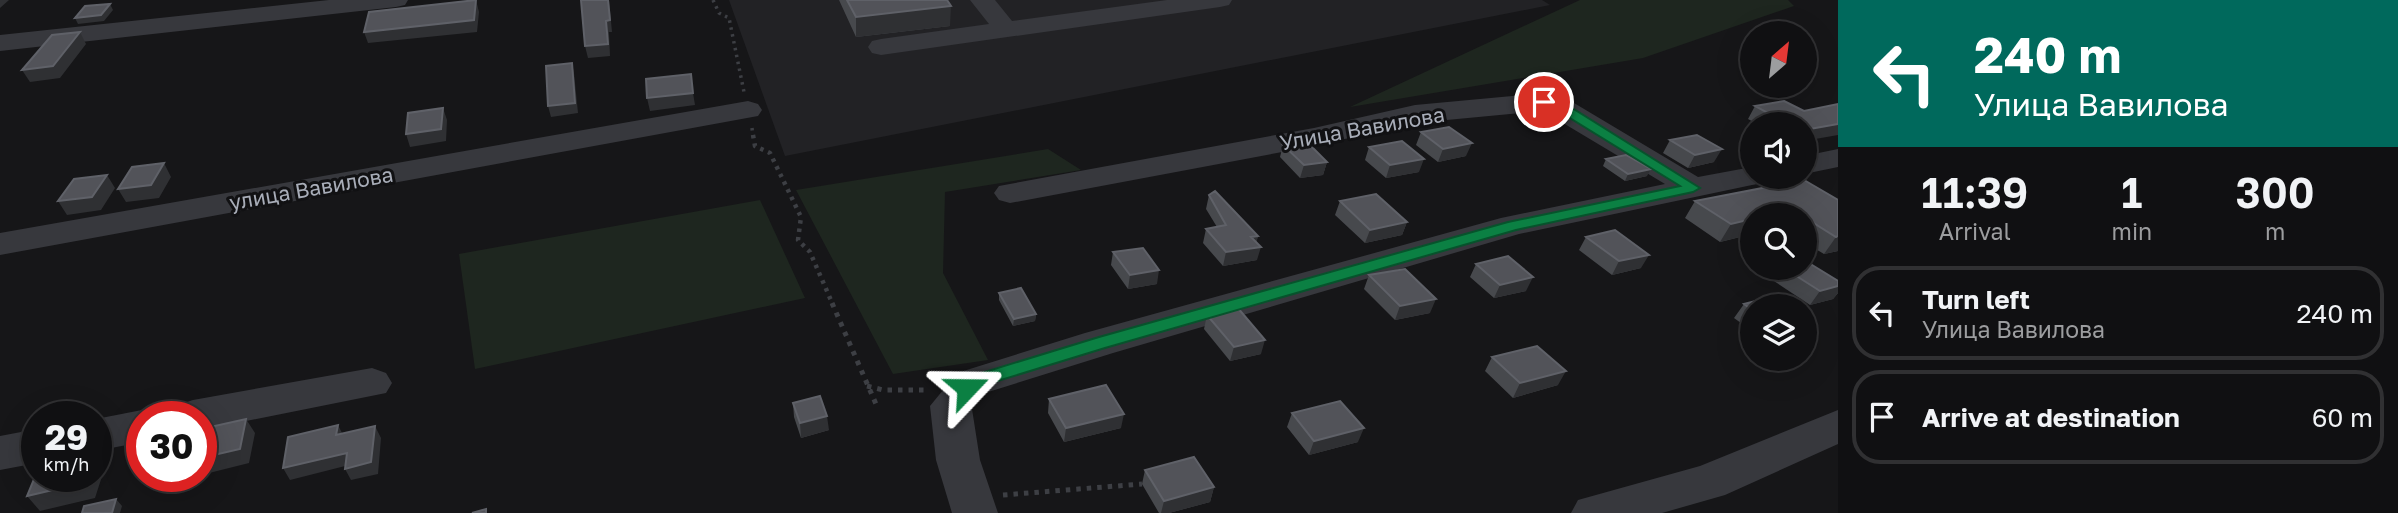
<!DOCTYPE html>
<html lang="en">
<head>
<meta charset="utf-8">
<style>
  body { margin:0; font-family:"Golos Text",sans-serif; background:#19191b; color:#f1f3f6; height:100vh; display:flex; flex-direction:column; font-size:26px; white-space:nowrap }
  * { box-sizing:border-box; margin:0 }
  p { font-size:23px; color:#9c9d9f }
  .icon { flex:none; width:38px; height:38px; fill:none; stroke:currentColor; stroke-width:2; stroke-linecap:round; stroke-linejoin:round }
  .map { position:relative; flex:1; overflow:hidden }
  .side { display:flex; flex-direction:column; background:#101012; width:560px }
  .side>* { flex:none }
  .guide { background:#00695c; color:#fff; overflow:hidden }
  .needle { width:46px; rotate:28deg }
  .tools { position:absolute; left:1740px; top:21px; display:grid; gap:14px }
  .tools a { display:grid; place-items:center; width:77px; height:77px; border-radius:50%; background:#101012; box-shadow:0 7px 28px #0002,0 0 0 2px #303032; font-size:35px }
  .speed { position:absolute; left:21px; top:401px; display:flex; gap:14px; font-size:35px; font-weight:700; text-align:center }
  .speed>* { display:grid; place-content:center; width:91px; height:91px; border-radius:50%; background:#101012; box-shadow:0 7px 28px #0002,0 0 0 2px #303032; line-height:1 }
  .speed small { font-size:18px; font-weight:400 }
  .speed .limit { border:10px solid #d22; background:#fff; color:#111 }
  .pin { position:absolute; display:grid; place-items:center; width:60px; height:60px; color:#fff; margin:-30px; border:4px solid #fff; border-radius:50%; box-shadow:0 2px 7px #0007 }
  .me { position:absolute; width:77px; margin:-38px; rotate:67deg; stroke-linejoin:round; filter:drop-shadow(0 0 5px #0008) }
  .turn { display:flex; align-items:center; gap:24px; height:147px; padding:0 21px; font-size:32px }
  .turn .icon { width:91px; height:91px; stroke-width:2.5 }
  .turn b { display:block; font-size:49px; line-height:60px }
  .eta { display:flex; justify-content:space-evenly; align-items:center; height:119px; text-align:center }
  .eta b { font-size:42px; font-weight:600; line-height:49px }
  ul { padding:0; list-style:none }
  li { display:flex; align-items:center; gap:21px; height:94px; margin:0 14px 10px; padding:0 7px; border:4px solid #303032; border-radius:28px }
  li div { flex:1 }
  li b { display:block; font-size:26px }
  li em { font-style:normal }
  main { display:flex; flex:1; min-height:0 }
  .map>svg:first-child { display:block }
  .built { fill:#222225 }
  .green { fill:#1e261f }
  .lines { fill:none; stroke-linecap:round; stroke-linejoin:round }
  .path-far2 { stroke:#3d3f44; stroke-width:3.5; stroke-dasharray:2.5 4.5; stroke-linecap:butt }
  .path-far1 { stroke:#3d3f44; stroke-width:4.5; stroke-dasharray:3.5 5; stroke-linecap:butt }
  .path { stroke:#3d3f44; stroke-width:5; stroke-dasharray:4.5 6; stroke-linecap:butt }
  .minor { fill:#37383d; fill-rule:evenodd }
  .wall { fill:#47494d }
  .shaded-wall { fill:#2f3033 }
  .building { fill:#525359; stroke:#5f6168; stroke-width:2 }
  .route { fill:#0b8043; stroke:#07532c; stroke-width:2 }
  .labels { text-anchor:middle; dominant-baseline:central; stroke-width:6; stroke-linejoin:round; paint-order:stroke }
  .street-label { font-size:21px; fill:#a8adb8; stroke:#111113 }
</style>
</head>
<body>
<main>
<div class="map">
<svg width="1838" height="513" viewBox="0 0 1838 513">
  <rect width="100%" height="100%" fill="#161618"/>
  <!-- built -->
  <path class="built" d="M 729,0 L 1542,0 L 1550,5 L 785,156 Z"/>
  <!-- green -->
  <path class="green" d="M 1580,0 L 1788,0 L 1794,6 L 1643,58 L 1350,107 Z
    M 1048,149 L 1081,170 L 945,192 L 943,273 L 988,360 L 893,374 L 796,190 Z
    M 760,200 L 805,298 L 475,369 L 459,254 Z"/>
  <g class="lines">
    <!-- path-far2 -->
    <path class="path-far2" d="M 713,0 L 719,13 L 729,18 L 744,92
      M 752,128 L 753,137"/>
    <!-- path-far1 -->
    <path class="path-far1" d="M 753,135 L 755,146 L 770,153 L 801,217 L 798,240 L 810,252 L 833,305"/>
    <!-- path -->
    <path class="path" d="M 832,303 L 876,404
      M 867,386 L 883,390 L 928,390
      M 1003,495 L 1142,484"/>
    <!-- minor -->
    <path class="minor" d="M 329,0 L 408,0 L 405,5 L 396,7 L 0,51 L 0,35 Z
      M 970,0 L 995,0 L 1012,21 L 1167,0 L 1232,0 L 1229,5 L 1220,7 L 881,55 L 872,53 L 868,47 L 872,41 L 881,39 L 989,24 Z
      M 1544,93 L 1569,100 L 1698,177 L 1752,167 L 1752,177 L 1767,177 L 1763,183 L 1752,185 L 1519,234 L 1113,353 L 985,393 L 972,409 L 980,460 L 998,513 L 952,513 L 936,460 L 930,406 L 957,373 L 1085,333 L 1501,218 L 1665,184 L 1543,111 L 1415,123 L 1314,146 L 1010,203 L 999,200 L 994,193 L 999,186 L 1314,128 L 1415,105 Z
      M 748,101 L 758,104 L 762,110 L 758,116 L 0,255 L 0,233 Z
      M 1838,149 L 1838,167 L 1804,174 L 1804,156 Z
      M 372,368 L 386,373 L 392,383 L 386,393 L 201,430 L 201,416 L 172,416 L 178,405 L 193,400 Z
      M 142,410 L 158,416 L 142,416 L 142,442 L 96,451 L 96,419 Z
      M 1838,410 L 1838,444 L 1725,495 L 1662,513 L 1571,513 L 1578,500 L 1700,466 Z
      M 37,429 L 37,463 L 0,470 L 0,436 Z"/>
  </g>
  <!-- wall -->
  <path class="wall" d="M 839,0 L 947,0 L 950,26 L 856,37 Z
    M 1755,106 L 1804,124 L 1757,124 L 1748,119 Z
    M 1421,132 L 1466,156 L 1438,162 L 1416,145 Z
    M 1670,140 L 1714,162 L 1688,168 L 1663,153 Z
    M 1283,145 L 1327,162 L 1323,175 L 1300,178 L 1280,157 Z
    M 1369,147 L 1419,172 L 1386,178 L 1365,160 Z
    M 1606,159 L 1647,176 L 1625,181 L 1603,166 Z
    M 1209,195 L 1258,236 L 1256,242 L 1257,260 L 1223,266 L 1203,243 L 1206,229 L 1217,227 L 1206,209 Z
    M 1838,200 L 1838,251 L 1824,254 L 1804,242 L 1804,215 L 1752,215 L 1752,234 L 1720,242 L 1685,218 L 1695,201 Z
    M 1340,201 L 1407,222 L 1402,235 L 1365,243 L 1335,215 Z
    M 1586,237 L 1641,268 L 1612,275 L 1579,250 Z
    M 1113,252 L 1157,284 L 1128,289 L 1111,265 Z
    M 1476,264 L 1526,291 L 1494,298 L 1470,277 Z
    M 1761,268 L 1804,268 L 1838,281 L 1838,293 L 1833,299 L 1810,305 L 1759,271 Z
    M 1369,275 L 1430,313 L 1395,320 L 1364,289 Z
    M 999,293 L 1036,314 L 1035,321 L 1013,326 L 999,300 Z
    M 1744,304 L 1752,306 L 1752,331 L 1734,318 Z
    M 1207,315 L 1261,354 L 1230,361 L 1204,329 Z
    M 1492,357 L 1558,385 L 1513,398 L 1485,371 Z
    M 1049,399 L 1121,428 L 1064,442 L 1048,413 Z
    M 793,403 L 829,430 L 801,438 L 794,417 Z
    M 1292,413 L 1358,442 L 1309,455 L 1287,427 Z
    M 1145,470 L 1214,487 L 1210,502 L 1169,513 L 1159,513 L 1142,484 Z"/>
  <!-- shaded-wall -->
  <path class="shaded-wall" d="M 0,0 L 9,0 L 0,8 Z
    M 476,0 L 479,12 L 477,32 L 368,43 L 364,32 Z
    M 608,0 L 609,0 L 612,32 L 609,32 L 610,56 L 588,58 L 585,46 Z
    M 110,4 L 113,10 L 104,21 L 78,24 L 75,18 Z
    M 951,6 L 950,26 L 856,37 L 856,17 Z
    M 80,32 L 86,44 L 60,78 L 30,82 L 22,70 Z
    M 572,63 L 574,73 L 578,113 L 551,117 L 548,106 Z
    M 693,93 L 695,105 L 650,111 L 647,98 Z
    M 443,108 L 447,120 L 446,141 L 410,147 L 406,134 Z
    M 1838,124 L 1838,135 L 1804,141 L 1804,130 Z
    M 1472,143 L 1466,156 L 1438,162 L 1443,149 Z
    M 1722,149 L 1714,162 L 1688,168 L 1695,155 Z
    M 1424,159 L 1419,172 L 1386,178 L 1390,165 Z
    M 1327,162 L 1323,175 L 1300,178 L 1304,165 Z
    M 164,163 L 171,177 L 159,198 L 126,202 L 118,189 Z
    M 1651,169 L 1647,176 L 1625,181 L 1628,174 Z
    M 107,175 L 115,188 L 101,210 L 67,215 L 58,201 Z
    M 1793,210 L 1790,215 L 1770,215 Z
    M 1752,219 L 1752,234 L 1720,242 L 1731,224 Z
    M 1407,222 L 1402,235 L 1365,243 L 1370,230 Z
    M 1258,236 L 1255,248 L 1261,247 L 1257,260 L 1223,266 L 1226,252 L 1251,237 Z
    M 1838,236 L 1838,251 L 1824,254 L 1836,237 Z
    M 1649,255 L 1641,268 L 1612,275 L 1619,261 Z
    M 1159,270 L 1157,284 L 1128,289 L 1130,275 Z
    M 1533,277 L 1526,291 L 1494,298 L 1500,285 Z
    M 1838,286 L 1838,293 L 1833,299 L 1810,305 L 1820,291 Z
    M 1436,299 L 1430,313 L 1395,320 L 1400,306 Z
    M 1036,314 L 1035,321 L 1013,326 L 1014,319 Z
    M 1265,340 L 1261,354 L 1230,361 L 1234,347 Z
    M 1566,371 L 1558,385 L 1513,398 L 1520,383 Z
    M 1124,414 L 1121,428 L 1064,442 L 1066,428 Z
    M 827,416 L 829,430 L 801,438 L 800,423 Z
    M 246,419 L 255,433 L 249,463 L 201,475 L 201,458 Z
    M 338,425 L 344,437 L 336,435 Z
    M 375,426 L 381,438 L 378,474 L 351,480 L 345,469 Z
    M 1364,428 L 1358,442 L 1309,455 L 1314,441 Z
    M 96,452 L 106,464 L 95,498 L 40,511 L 27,496 L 86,476 L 96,476 Z
    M 347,453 L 353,464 L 290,480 L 283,468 Z
    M 170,476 L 196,476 L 173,481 Z
    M 1214,487 L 1210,502 L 1169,513 L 1161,513 L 1164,501 Z
    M 116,499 L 122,506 L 120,513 L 112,513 Z"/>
  <!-- building -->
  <path class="building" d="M 476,0 L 474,20 L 364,32 L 369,12 Z
    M 581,0 L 608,0 L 610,20 L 606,21 L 608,44 L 585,46 Z
    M 847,0 L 947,0 L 951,6 L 856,17 Z
    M 110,4 L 101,15 L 75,18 L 85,6 Z
    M 80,32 L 53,66 L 22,70 L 52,35 Z
    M 572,63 L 575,103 L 548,106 L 546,66 Z
    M 691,74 L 693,93 L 647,98 L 646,79 Z
    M 1784,101 L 1804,111 L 1838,104 L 1838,124 L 1804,130 L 1804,124 L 1788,124 L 1755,106 Z
    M 443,108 L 441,129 L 406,134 L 408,113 Z
    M 1449,127 L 1472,143 L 1443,149 L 1421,132 Z
    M 1697,135 L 1722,149 L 1695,155 L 1670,140 Z
    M 1306,141 L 1327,162 L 1304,165 L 1283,145 Z
    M 1402,141 L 1424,159 L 1390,165 L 1369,147 Z
    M 1626,155 L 1651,169 L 1628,174 L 1606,159 Z
    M 164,163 L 151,185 L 118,189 L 132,167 Z
    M 107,175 L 92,197 L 58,201 L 74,179 Z
    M 1804,180 L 1838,200 L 1838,236 L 1836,237 L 1804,217 L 1804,215 L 1802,215 L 1793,210 L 1770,215 L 1752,215 L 1752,219 L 1731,224 L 1695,201 Z
    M 1215,191 L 1258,236 L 1251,237 L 1261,247 L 1226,252 L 1206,229 L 1226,225 L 1209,195 Z
    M 1376,194 L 1407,222 L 1370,230 L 1340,201 Z
    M 1615,230 L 1649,255 L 1619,261 L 1586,237 Z
    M 1143,248 L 1159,270 L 1130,275 L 1113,252 Z
    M 1508,256 L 1533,277 L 1500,285 L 1476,264 Z
    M 1804,260 L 1838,281 L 1838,286 L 1820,291 L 1784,268 L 1804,268 Z
    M 1405,269 L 1436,299 L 1400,306 L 1369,275 Z
    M 1021,288 L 1036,314 L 1014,319 L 999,293 Z
    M 1771,297 L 1785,306 L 1752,306 L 1752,310 L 1744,304 Z
    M 1237,307 L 1265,340 L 1234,347 L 1207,315 Z
    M 1537,346 L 1566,371 L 1520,383 L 1492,357 Z
    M 1106,385 L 1124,414 L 1066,428 L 1049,399 Z
    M 820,396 L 827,416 L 800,423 L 793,403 Z
    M 1340,401 L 1364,428 L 1314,441 L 1292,413 Z
    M 246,419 L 240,449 L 201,458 L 201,429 Z
    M 338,425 L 336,435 L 375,426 L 371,462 L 345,469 L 347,453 L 283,468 L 288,437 Z
    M 1194,457 L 1214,487 L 1164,501 L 1145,470 Z
    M 37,472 L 37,476 L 86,476 L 83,483 L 27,496 Z
    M 116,499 L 112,513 L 82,513 L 84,506 Z
    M 486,509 L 486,513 L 472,513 Z"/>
  <!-- route -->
  <path class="route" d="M 1544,98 L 1564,103 L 1700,188 L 1693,192 L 1516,230 L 1105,348 L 978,387 L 967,394 L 961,392 L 958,388 L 965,378 L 1099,337 L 1508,222 L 1680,186 L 1555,109 L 1539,104 L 1539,99 Z"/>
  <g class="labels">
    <!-- street labels -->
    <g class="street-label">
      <text transform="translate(1362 128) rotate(-10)">Улица Вавилова</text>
      <text transform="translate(311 188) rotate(-10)">улица Вавилова</text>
    </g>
  </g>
</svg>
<div class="tools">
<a><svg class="needle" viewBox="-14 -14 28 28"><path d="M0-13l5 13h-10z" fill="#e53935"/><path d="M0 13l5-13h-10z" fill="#9c9d9f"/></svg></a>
<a><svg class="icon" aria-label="sound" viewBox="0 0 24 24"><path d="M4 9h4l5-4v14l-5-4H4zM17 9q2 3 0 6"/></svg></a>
<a><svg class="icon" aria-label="search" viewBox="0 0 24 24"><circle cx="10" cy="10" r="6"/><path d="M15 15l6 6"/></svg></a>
<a><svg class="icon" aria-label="layers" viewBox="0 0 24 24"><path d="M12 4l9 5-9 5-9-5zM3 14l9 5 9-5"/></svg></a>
</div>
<div class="speed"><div>29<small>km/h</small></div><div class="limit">30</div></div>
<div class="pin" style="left:1544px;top:102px;background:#d93025"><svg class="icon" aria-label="arrive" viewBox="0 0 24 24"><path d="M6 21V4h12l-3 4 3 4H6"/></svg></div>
<svg class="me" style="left:967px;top:388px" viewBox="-20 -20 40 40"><path d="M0-17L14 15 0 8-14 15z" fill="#0b8043" stroke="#fff" stroke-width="4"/></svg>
</div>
<section class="side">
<div class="guide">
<div class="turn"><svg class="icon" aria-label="left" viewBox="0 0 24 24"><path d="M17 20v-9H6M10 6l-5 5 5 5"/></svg><div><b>240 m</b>Улица Вавилова</div></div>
</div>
<div class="eta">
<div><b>11:39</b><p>Arrival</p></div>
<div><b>1</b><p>min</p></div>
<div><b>300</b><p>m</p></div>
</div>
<ul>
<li><svg class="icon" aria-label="left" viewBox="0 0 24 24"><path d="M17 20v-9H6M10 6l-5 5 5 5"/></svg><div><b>Turn left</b><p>Улица Вавилова</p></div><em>240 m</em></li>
<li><svg class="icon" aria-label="arrive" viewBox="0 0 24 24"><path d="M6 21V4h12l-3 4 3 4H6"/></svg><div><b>Arrive at destination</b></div><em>60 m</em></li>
</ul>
</section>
</main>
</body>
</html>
